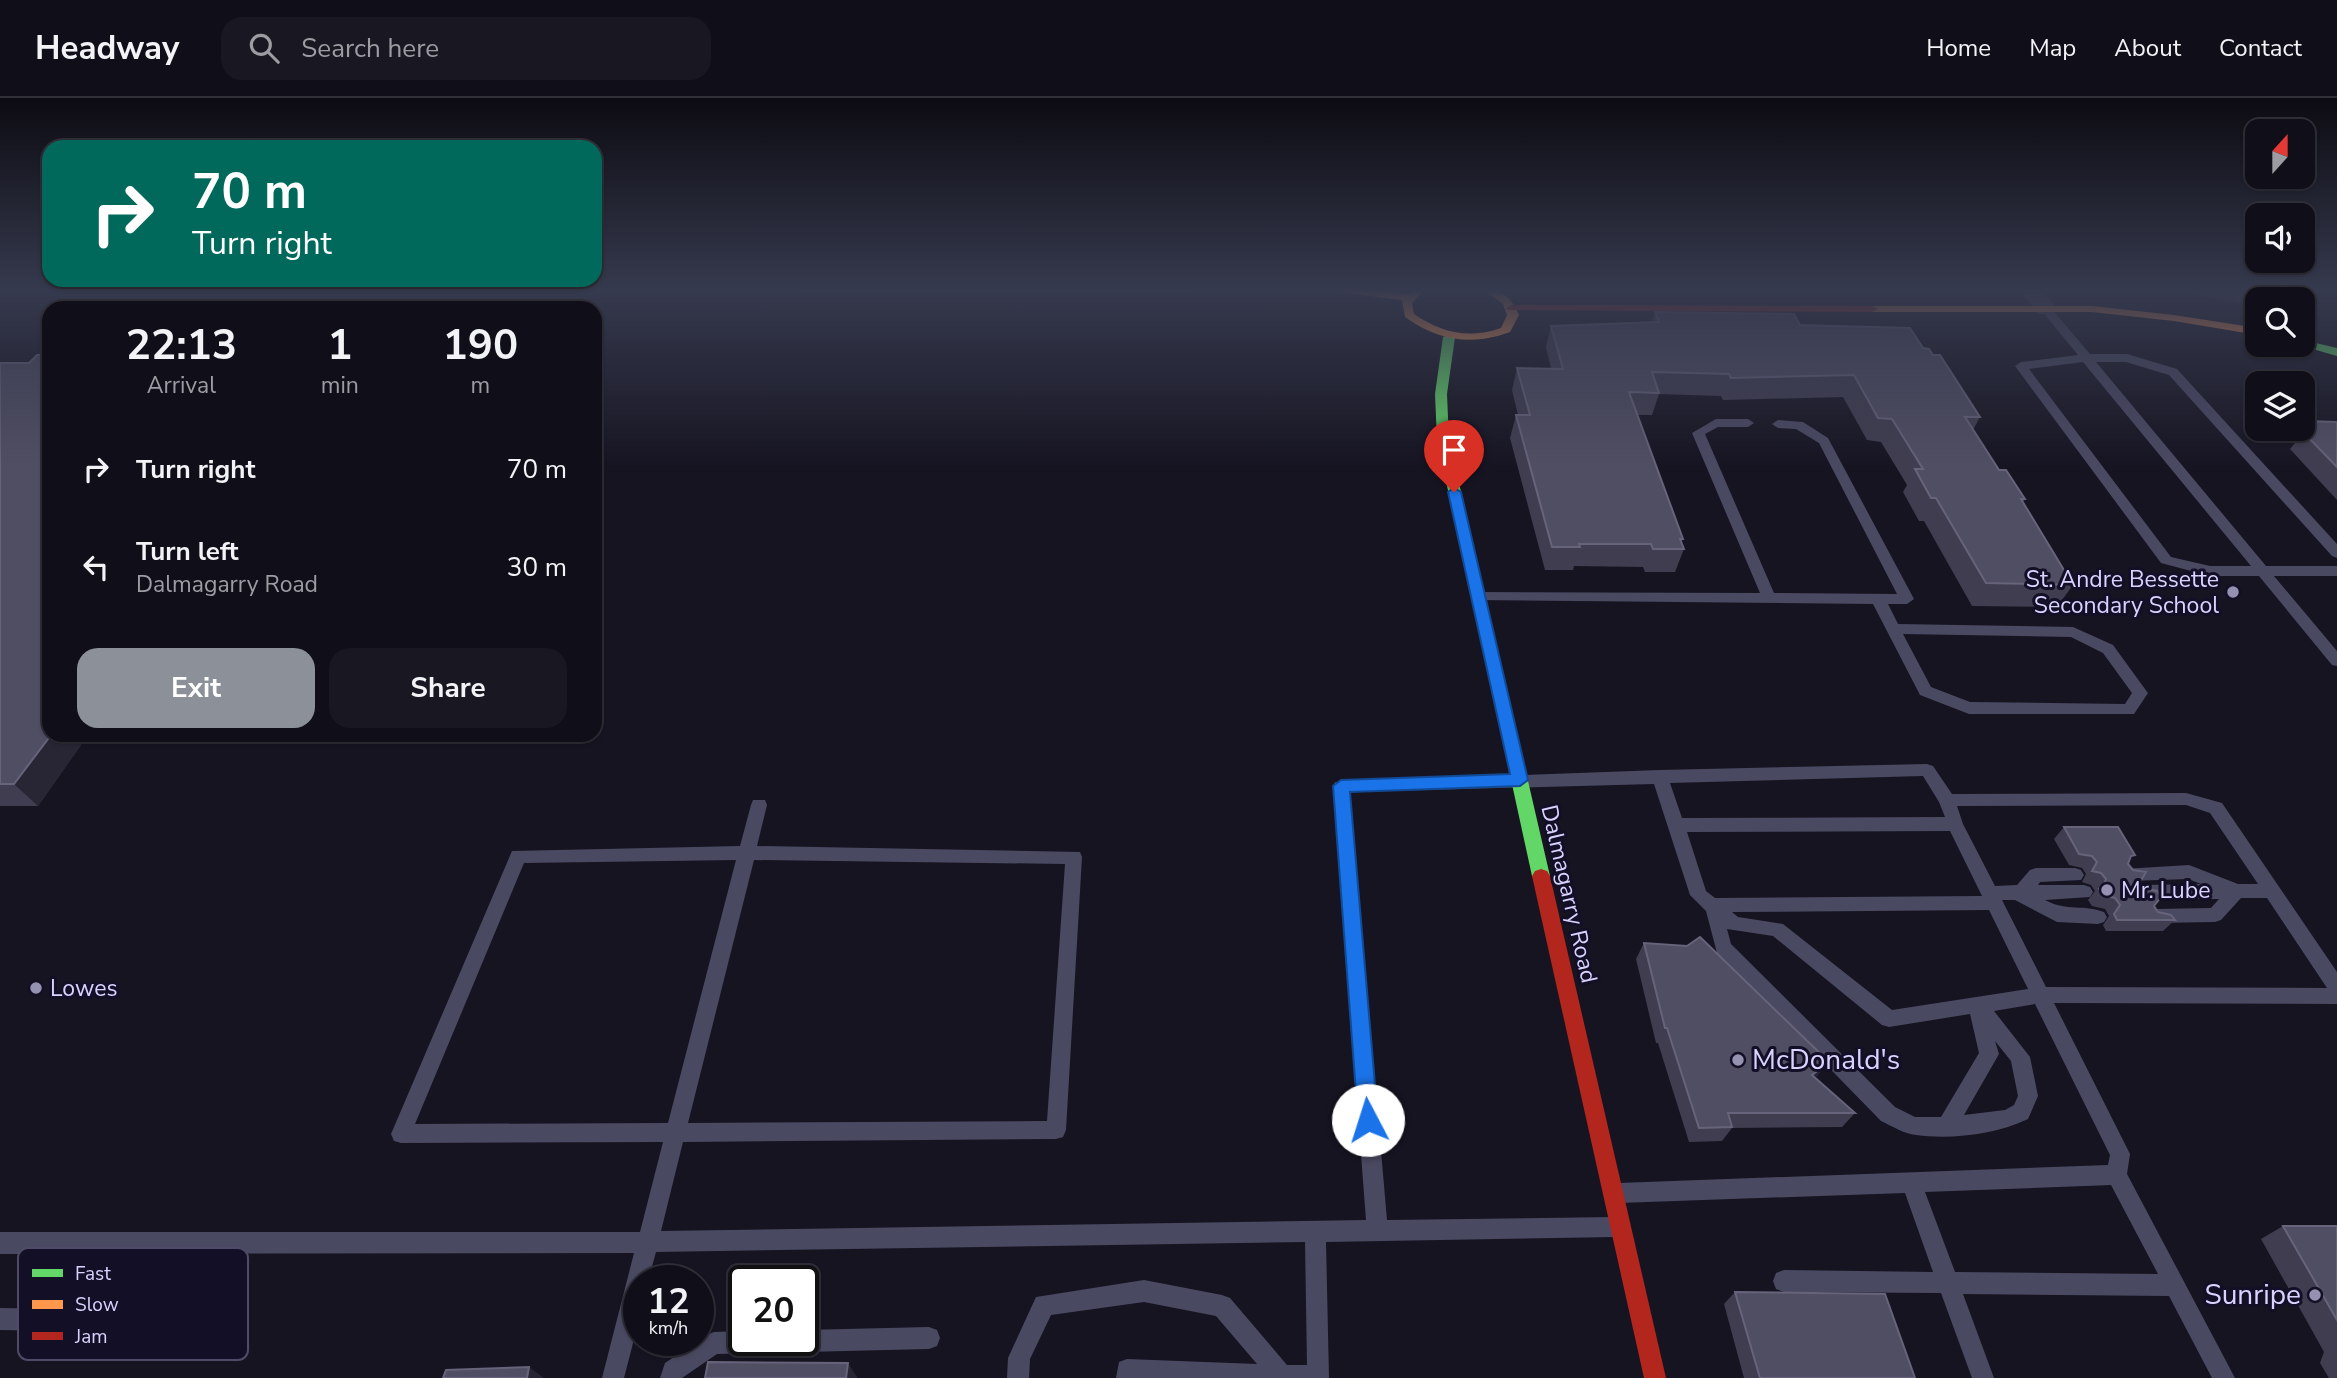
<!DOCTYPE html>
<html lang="en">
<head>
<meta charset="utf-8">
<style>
  body { margin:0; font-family:"Nunito Sans",sans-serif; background:#191822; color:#f1f3f6; height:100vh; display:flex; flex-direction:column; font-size:26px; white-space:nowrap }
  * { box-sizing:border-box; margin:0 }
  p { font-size:23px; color:#9c9ca2 }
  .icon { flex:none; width:38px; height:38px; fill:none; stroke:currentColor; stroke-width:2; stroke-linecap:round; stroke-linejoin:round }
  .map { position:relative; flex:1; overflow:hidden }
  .sheet { position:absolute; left:42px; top:203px; width:560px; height:441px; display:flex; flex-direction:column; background:#100f19; border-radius:21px; box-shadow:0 2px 5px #0004,0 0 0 2px #302f38 }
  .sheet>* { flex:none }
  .hud { position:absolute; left:42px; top:42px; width:560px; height:147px; border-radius:21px; box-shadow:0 2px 5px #0004,0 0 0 2px #302f38; background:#00695c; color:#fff; overflow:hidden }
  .needle { width:46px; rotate:21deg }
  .fabs { position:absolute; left:2245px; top:21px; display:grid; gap:14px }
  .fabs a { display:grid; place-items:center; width:70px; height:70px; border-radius:14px; background:#100f19; box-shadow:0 2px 5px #0004,0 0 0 2px #302f38; font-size:35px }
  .speed { position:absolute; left:623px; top:1167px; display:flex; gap:14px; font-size:35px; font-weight:700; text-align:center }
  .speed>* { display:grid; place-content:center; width:91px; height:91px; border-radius:50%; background:#100f19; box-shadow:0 2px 5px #0004,0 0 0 2px #302f38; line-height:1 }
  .speed small { font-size:18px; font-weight:400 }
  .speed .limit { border:4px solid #111; border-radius:10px; background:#fff; color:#111 }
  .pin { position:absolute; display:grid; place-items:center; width:60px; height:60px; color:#fff; margin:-72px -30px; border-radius:50% 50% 50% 0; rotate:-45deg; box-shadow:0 0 7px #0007 }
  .pin .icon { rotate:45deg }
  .me { position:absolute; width:77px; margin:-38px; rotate:355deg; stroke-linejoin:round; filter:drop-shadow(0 0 5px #0008) }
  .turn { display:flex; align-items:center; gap:24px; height:147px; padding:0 35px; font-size:32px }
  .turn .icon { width:91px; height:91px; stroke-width:2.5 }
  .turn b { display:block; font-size:49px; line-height:60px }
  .eta { display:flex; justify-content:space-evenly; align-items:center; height:119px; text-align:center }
  .eta b { font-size:42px; font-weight:700; line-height:49px }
  .cta { display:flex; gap:14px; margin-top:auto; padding:14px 35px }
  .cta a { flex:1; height:80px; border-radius:21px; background:#8c9099; color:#fff; font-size:28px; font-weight:700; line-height:80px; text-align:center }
  .cta a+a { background:#191822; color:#f1f3f6 }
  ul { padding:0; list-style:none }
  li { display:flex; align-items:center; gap:21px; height:98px; padding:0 35px }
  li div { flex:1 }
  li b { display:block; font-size:26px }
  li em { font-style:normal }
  header { display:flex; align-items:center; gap:42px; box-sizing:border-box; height:98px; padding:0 35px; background:#100f19; border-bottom:2px solid #302f38 }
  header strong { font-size:33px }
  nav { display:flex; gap:38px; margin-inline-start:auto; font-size:24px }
  .search { width:490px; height:63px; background:#191822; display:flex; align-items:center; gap:18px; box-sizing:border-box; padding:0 24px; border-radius:21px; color:#9c9ca2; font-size:26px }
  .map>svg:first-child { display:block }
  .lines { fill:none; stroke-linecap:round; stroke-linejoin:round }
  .lane { fill:#4a4962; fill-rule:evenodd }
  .street { fill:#4a4962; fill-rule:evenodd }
  .fast { fill:#63d668; fill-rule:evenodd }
  .slow { fill:#ff974d; fill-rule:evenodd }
  .jam { fill:#b3261e; fill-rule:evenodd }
  .wall { fill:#403d50 }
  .shaded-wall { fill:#282635 }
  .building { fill:#504e63; stroke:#66637b; stroke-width:2 }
  .route { fill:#1a73e8; stroke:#114b97; stroke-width:2 }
  .poi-dot { fill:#9591b1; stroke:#130f26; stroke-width:2.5 }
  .labels { text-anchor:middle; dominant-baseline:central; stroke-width:6; stroke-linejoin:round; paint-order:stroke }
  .poi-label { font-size:23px; fill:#d9d4ff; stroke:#130f26; text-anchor:start }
  .street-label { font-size:23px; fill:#d9d4ff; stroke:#130f26 }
  .near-poi-label { font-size:28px; fill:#d9d4ff; stroke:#130f26; text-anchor:start }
  .key { fill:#130f26; stroke:#4e4a67; stroke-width:2 }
  .key-label { font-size:19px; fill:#d9d4ff }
</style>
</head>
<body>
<header>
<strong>Headway</strong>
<div class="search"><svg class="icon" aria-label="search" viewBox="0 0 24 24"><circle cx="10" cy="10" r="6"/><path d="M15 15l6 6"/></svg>Search here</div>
<nav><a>Home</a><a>Map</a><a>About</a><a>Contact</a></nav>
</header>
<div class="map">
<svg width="2337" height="1280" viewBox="0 0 2337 1280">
  <rect width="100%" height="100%" fill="#161421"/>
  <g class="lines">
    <!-- lane -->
    <path class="lane" d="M 2046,208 L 2050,209 L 2090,256 L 2127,256 L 2177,271 L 2337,446 L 2337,460 L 2332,458 L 2169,277 L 2126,264 L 2096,264 L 2266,468 L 2337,468 L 2337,478 L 2274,478 L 2337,553 L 2337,568 L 2332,567 L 2259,478 L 2210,478 L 2161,465 L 2015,268 L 2021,264 L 2078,257 L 2040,211 ZM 2083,264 L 2251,468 L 2210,468 L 2171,459 L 2029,271 Z
      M 1716,321 L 1748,321 L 1754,325 L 1748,329 L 1718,329 L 1705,336 L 1774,495 L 1897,496 L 1819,345 L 1796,331 L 1778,330 L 1772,326 L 1778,322 L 1803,324 L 1828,340 L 1914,501 L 1907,506 L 1888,506 L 1898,526 L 2073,529 L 2113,547 L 2145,591 L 2148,595 L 2134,616 L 1969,616 L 1920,597 L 1873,506 L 1473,502 L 1471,499 L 1478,494 L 1760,495 L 1692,335 ZM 1903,536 L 2071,539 L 2103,555 L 2132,595 L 2125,606 L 1970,604 L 1931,589 Z
      M 1927,666 L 1933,668 L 1952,696 L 2186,695 L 2222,705 L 2337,874 L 2337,906 L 2054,905 L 2130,1056 L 2127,1076 L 2235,1280 L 2212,1280 L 2169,1198 L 1963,1196 L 1994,1280 L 1972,1280 L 1941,1195 L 1784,1194 L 1776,1191 L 1773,1183 L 1776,1175 L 1784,1172 L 1933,1174 L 1905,1095 L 1619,1105 L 1612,1102 L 1609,1095 L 1612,1088 L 1619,1085 L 2108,1067 L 2110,1057 L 2035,906 L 1994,913 L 2030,959 L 2038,998 L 2028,1021 C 1997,1036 1951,1042 1916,1037 C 1904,1036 1892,1028 1881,1023 L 1717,855 L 1706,813 L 1690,797 L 1654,686 L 1350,694 L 1387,1122 L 1615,1119 L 1622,1122 L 1625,1129 L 1622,1136 L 1615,1139 L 1326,1144 L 1329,1280 L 1116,1280 L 1119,1264 L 1127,1261 L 1257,1266 L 1216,1218 L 1144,1204 L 1051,1217 L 1030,1261 L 1029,1280 L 1007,1280 L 1008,1260 L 1036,1199 L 1144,1182 L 1222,1197 L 1230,1200 L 1287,1267 L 1307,1267 L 1305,1144 L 656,1154 L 648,1183 L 639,1183 L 639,1222 L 624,1280 L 602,1280 L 634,1155 L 0,1156 L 0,1134 L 640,1134 L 663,1044 L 401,1045 L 394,1043 L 391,1036 L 512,753 L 740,748 L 751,707 L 753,702 L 765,702 L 767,707 L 757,748 L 1080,754 L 1082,759 L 1066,1032 L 1063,1039 L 1056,1041 L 683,1044 L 661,1133 L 1366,1122 L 1333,688 L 1335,684 L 1660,672 ZM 1923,678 L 1939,704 L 1945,719 L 1682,720 L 1670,685 ZM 2186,707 L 2210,715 L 2258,786 L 2238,786 L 2189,767 L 2123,771 L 2120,776 L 2123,781 L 2129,783 L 2188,781 L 2201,786 L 2140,787 L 2134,789 L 2131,794 L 2134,799 L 2140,801 L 2219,801 L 2211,810 L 2154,811 L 2148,813 L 2145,818 L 2148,823 L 2154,825 L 2215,824 L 2221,822 L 2241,800 L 2267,800 L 2327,890 L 2046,889 L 2002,802 L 2015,802 L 2057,824 L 2098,826 L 2104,824 L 2107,819 L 2104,814 C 2083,806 2068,814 2045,802 L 2090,799 L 2093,794 L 2090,789 L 2084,787 L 2038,787 L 2040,784 L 2081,782 L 2084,777 L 2081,772 L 2075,770 L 2036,770 L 2030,772 L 2017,787 L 1995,788 L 1963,726 L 1957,708 ZM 1950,733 L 1982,798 L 1715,800 L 1706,793 L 1687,734 ZM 736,762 L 668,1025 L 415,1026 L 524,765 ZM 754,762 L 1065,766 L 1047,1023 L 688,1025 ZM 1989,812 L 2028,891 L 1892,912 L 1783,826 L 1738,819 L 1732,814 ZM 1727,831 L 1773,838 L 1882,927 L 1889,929 L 1970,916 L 1979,955 L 1941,1019 L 1915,1019 L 1895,1009 L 1731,846 ZM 1995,943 L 2011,963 L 2018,998 L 2014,1007 L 2005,1012 L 1964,1017 L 1999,956 ZM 2111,1087 L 2158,1176 L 1955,1174 L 1925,1094 Z
      M 0,1210 L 191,1213 L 199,1216 L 202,1224 L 199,1232 L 191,1235 L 0,1232 Z
      M 929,1229 L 937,1232 L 940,1240 L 937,1248 L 929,1251 L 717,1256 L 682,1280 L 660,1280 L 665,1265 L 706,1237 L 714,1234 L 744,1233 L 744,1242 L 803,1242 L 803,1232 Z"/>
    <!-- street -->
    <path class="street" d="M 2020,191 L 2041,191 L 2057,211 L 2054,216 L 2038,216 Z"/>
    <!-- fast -->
    <path class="fast" d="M 1449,236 L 1455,239 L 1447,296 L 1449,342 L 1550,778 L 1547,783 L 1541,785 L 1535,783 L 1532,778 L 1437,342 L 1435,296 L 1443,239 Z
      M 2303,242 L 2337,250 L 2337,258 L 2299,247 L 2303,247 Z"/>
    <!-- slow -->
    <path class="slow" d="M 794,191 L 1202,191 L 1196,194 L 799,194 Z
      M 1333,191 L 1362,191 L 1408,196 L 1414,191 L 1425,191 L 1412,205 L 1414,216 C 1442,235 1469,241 1501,230 L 1507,217 L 1503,206 L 1483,191 C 1502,191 1512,200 1519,217 L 1510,234 C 1472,248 1438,243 1405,219 L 1402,202 L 1338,194 Z
      M 2092,208 L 2174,217 L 2258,230 L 2258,237 L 2174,223 L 2092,214 L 1872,214 L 1866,211 L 1872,208 Z"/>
    <!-- jam -->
    <path class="jam" d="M 1512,207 L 1872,208 L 1878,211 L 1872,214 L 1508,212 L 1506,210 Z
      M 1541,771 L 1547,773 L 1550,778 L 1666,1280 L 1644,1280 L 1532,778 L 1535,773 Z"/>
  </g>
  <!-- wall -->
  <path class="wall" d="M 2149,191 L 2289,191 L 2291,201 L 2258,201 L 2258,208 L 2184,194 Z
    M 1655,214 L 1800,227 L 1923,250 L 1980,319 L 1973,332 L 1999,372 L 2025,401 L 2023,404 L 2073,487 L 2057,509 L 1972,508 L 1924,423 L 1919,423 L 1903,394 L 1907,387 L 1881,344 L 1867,342 L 1843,299 L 1723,302 L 1721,298 L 1659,296 L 1652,317 L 1637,317 L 1683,441 L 1681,445 L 1684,451 L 1675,474 L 1645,474 L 1643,469 L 1574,468 L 1573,472 L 1545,472 L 1510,340 L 1516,317 L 1518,317 L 1512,292 L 1517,270 L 1551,270 L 1546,249 L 1551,228 L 1651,225 Z
    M 0,265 L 49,637 L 88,637 L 38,708 L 0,708 Z
    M 2306,323 L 2337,324 L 2337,402 L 2290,351 L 2295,345 L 2292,341 L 2300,331 L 2303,331 L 2303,327 Z
    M 2064,729 L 2130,763 L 2128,766 L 2158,814 L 2175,822 L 2163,833 L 2106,833 L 2103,827 L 2109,818 L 2105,811 L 2092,808 L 2088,802 L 2095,793 L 2091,787 L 2082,784 L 2086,776 L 2082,770 L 2069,767 L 2054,741 Z
    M 1644,845 L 1687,848 L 1815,980 L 1855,1015 L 1842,1029 L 1732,1030 L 1722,1043 L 1689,1044 L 1658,945 L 1656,945 L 1636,861 Z
    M 2283,1128 L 2337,1128 L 2337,1280 L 2329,1280 L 2320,1265 L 2324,1254 L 2261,1141 Z
    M 1735,1194 L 1915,1280 L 1744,1280 L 1724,1206 Z"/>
  <!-- shaded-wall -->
  <path class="shaded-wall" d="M 51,637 L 88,637 L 38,708 L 14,686 Z
    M 1829,964 L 1817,978 L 1800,992 L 1812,977 Z
    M 848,1265 L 857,1279 L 857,1280 L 846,1280 Z
    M 529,1269 L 544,1280 L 527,1280 Z"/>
  <!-- building -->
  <path class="building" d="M 2233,191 L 2289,191 L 2291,201 L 2289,201 Z
    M 1655,214 L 1794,216 L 1800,227 L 1910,230 L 1923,250 L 1929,251 L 1933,257 L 1940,257 L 1980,319 L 1965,319 L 1999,372 L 2006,372 L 2025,401 L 2021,401 L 2073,487 L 1986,485 L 1936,400 L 1931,400 L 1915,371 L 1923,371 L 1892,321 L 1878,320 L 1854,277 L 1731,280 L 1729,276 L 1652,274 L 1659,295 L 1629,294 L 1683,441 L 1680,441 L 1684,451 L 1653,451 L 1651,446 L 1579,446 L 1580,449 L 1552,449 L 1516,317 L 1530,317 L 1517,270 L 1563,271 L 1551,228 L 1659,224 Z
    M 49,256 L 49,637 L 51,637 L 14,686 L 0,686 L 0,265 L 29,265 L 37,257 Z
    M 2306,323 L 2337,324 L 2337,369 L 2303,334 L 2314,334 Z
    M 2064,729 L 2118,729 L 2135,757 L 2131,758 L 2128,766 L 2133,772 L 2146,774 L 2140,784 L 2144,790 L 2157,793 L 2161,799 L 2154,808 L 2158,814 L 2171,817 L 2175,822 L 2117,822 L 2114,816 L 2120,807 L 2115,800 L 2103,797 L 2099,791 L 2103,789 L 2106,781 L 2101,775 L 2092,773 L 2097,764 L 2092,758 L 2079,756 Z
    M 1700,839 L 1829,964 L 1812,977 L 1855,1015 L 1728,1015 L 1732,1029 L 1699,1030 L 1667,930 L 1665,930 L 1644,845 L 1687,848 Z
    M 2283,1128 L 2337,1128 L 2337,1222 Z
    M 1735,1194 L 1885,1196 L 1915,1280 L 1760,1280 Z
    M 708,1264 L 848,1265 L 846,1280 L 705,1280 Z
    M 529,1269 L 527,1280 L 443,1280 L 446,1272 Z"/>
  <!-- sky -->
  <linearGradient id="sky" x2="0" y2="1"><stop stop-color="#0c0b12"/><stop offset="0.52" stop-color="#363a4e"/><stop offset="1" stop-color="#363a4e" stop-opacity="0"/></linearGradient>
  <rect width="2337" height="370" fill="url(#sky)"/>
  <!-- route -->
  <path class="route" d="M 1454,390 L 1461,394 L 1528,682 L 1520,688 L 1350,694 L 1378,1022 L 1375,1029 L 1368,1031 L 1361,1029 L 1358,1022 L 1333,688 L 1341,682 L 1510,676 L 1448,394 Z"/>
  <!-- markers -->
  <g class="poi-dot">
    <circle cx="2233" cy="494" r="7"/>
    <circle cx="2107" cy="792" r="7"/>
    <circle cx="36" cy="890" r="7"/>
    <circle cx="1738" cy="962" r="7"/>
    <circle cx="2315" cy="1197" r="7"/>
  </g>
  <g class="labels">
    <!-- poi labels -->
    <g class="poi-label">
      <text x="2219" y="481" text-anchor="end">St. Andre Bessette<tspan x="2219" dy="26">Secondary School</tspan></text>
      <text x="2121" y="792">Mr. Lube</text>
      <text x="50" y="890">Lowes</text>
    </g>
    <!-- street labels -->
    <g class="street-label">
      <text transform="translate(1569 796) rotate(77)">Dalmagarry Road</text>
    </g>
    <!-- near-poi labels -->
    <g class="near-poi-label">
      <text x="1752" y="962">McDonald's</text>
      <text x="2301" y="1197" text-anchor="end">Sunripe</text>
    </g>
  </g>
  <!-- legend -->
  <rect x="18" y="1150" width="230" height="112" rx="10" class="key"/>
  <rect x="32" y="1171" width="31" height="8" fill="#63d668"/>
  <rect x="32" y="1202" width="31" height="9" fill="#ff974d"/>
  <rect x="32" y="1234" width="31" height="8" fill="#b3261e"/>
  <g class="key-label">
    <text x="75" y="1182">Fast</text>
    <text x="75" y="1213">Slow</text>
    <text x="75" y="1245">Jam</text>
  </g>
</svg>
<div class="fabs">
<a><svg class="needle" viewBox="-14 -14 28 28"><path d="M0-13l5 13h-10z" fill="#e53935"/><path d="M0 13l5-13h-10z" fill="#9c9ca2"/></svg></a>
<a><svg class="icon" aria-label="sound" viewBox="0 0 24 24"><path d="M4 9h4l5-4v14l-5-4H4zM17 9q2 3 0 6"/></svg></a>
<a><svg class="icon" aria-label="search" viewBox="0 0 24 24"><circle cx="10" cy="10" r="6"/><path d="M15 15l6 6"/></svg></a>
<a><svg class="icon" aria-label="layers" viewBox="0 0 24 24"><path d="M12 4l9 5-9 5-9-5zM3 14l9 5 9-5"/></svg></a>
</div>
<div class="speed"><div>12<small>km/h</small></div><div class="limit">20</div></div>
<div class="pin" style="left:1454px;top:394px;background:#d93025"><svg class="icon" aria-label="arrive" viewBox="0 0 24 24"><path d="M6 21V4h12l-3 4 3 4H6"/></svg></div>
<svg class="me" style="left:1368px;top:1022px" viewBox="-20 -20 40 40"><circle r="19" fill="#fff"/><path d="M0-13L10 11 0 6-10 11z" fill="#1a73e8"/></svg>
<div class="hud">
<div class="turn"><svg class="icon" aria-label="right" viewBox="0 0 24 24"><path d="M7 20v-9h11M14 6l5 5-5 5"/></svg><div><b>70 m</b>Turn right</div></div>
</div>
<section class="sheet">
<div class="eta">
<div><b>22:13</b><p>Arrival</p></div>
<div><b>1</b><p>min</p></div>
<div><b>190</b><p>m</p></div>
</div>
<ul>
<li><svg class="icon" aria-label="right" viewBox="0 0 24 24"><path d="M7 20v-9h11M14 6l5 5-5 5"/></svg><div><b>Turn right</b></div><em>70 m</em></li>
<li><svg class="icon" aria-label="left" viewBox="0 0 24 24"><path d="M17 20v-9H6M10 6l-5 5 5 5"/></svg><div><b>Turn left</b><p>Dalmagarry Road</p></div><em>30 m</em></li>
</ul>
<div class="cta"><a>Exit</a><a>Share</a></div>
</section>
</div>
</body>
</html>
